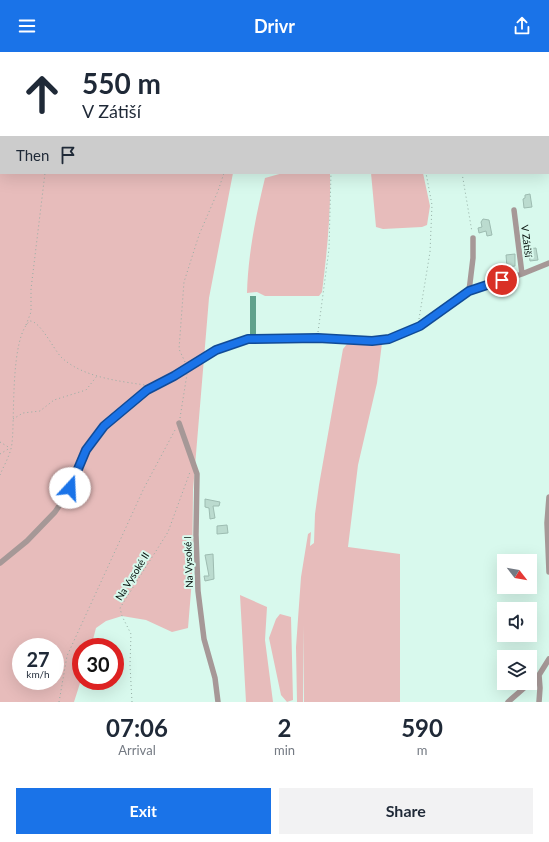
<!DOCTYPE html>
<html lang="en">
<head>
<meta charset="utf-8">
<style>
  body { margin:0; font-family:Lato,sans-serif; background:#f2f2f3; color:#1f2937; height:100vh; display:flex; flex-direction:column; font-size:15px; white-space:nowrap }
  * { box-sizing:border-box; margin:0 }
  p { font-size:13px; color:#747a83 }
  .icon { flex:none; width:22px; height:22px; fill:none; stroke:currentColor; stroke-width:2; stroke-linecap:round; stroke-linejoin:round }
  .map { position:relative; height:650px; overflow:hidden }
  .details { display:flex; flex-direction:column; background:#fff; flex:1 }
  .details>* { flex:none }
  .top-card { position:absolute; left:0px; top:0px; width:549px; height:122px; box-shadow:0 4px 16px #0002; background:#fff; color:#1f2937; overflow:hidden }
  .needle { width:26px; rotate:121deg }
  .buttons { position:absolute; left:497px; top:502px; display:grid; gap:8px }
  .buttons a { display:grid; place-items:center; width:40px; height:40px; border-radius:0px; background:#fff; box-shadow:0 4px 16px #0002; font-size:20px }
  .speed { position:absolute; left:12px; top:586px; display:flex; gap:8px; font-size:20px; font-weight:700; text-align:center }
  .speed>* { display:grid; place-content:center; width:52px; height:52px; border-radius:50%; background:#fff; box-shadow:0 4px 16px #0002; line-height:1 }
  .speed small { font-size:10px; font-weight:400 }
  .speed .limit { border:6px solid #d22; background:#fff; color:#111 }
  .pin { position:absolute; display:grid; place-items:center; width:34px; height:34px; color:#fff; margin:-17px; border:2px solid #fff; border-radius:50%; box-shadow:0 1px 4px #0007 }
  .me { position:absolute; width:44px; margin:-22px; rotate:20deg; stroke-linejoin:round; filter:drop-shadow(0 0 3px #0008) }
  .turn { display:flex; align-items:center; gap:14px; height:84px; padding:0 16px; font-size:18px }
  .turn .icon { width:52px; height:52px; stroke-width:2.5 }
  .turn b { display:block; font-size:28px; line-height:34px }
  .then { display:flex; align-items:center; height:38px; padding:0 16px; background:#0003; gap:8px; font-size:15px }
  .eta { display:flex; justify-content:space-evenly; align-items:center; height:68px; text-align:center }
  .eta b { font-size:24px; font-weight:700; line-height:28px }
  .cta { display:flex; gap:8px; margin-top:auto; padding:8px 16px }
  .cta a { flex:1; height:46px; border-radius:0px; background:#1a73e8; color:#fff; font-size:16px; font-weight:700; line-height:46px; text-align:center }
  .cta a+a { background:#f2f2f3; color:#1f2937 }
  header { display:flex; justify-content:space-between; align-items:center; height:52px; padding:0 16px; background:#1a73e8; color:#fff; font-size:18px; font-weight:700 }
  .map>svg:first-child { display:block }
  .green { fill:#e7bcbb; fill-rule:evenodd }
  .water { fill:#60a28c }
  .building { fill:#bbdbcf; stroke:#9dbcb1 }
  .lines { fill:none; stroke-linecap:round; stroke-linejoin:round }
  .path { stroke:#94aea4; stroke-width:1; stroke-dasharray:1 3; stroke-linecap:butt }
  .minor { stroke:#a69897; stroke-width:5.5 }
  .route-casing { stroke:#114b97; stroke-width:10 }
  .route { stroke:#1a73e8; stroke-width:7 }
  .labels { text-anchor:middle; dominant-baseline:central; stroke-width:4; stroke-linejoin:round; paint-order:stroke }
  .street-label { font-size:10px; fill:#050f0b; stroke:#d8f9ed }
</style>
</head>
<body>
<header><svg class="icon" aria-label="menu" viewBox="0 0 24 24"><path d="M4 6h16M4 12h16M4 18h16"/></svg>Drivr<svg class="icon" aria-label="share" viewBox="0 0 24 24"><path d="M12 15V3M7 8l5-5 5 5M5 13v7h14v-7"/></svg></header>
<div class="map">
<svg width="549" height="650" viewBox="0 0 549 650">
  <rect width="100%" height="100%" fill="#d8f9ed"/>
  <!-- green -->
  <path class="green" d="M 0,0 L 217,0 L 1,1 L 1,121 L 233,121 L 209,246 L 193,438 L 192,527 L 188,576 L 172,580 L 146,568 L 122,564 L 106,569 L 96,576 L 91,595 L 81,595 L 81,628 L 74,650 L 0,650 ZM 21,595 L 55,595 L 55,629 L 21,629 Z
    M 283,121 L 330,121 C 331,161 327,200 322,240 L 319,244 L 265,244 L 257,240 L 247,241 C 248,202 256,163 265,126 Z
    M 371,121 L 423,121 L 430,154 L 427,173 L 422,175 L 383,177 L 376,175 Z
    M 382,291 L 377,331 L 358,413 L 348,495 L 400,502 L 400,650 L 304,650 L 303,573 L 303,650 L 297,650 L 296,595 L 301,525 L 308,482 L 311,480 L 310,494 L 314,491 L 315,462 L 319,433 L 343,297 L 347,292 Z
    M 240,543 L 267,555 L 265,588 L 273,650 L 246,650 Z
    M 280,562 L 291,565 L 293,648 L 287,650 L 281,643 L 269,586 L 276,567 Z"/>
  <!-- water -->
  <path class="water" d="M 250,244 L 256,244 L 256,282 L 250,282 Z"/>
  <!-- building -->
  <path class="building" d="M 530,142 L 532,155 L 524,156 L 523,147 L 525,146 L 525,143 Z
    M 483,167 L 489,168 L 492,183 L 487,184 L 486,179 L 479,181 L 478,176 L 482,175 L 481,170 Z
    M 536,196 L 538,208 L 530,209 L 528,197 Z
    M 515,202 L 515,214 L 507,215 L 506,203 Z
    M 205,447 L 220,450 L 219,454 L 213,454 L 215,466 L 210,467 L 209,456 L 205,455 Z
    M 227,473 L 228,481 L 217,482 L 217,474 Z
    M 213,502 L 214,527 L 205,529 L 204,524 L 209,524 L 205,503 Z"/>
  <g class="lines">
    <!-- path -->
    <path class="path" d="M 392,0 L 392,1
      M 158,1 L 159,0
      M 546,1 L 547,0
      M 462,121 L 472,180
      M 419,267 L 430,200 L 432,153 L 426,121
      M 26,273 L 31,260 L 31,237 L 45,121
      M 318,280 L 329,197 L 331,121
      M 185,310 L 179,297 L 184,230 L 199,183 L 218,139 L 224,121
      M 180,366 L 187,322
      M 13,367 L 23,361 L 40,359 L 54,348 L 86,338 L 97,324
      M 0,390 L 10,396
      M 0,402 L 10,396
      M 0,423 C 4,413 11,402 12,391 C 15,365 10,285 30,269 C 40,269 53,296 61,305 C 82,325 118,329 145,333
      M 59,650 L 67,604 L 144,436 L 175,378
      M 132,650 L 130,613 L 131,582 L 122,564 L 120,556 L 168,480 L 190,420"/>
    <!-- minor -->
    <path class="minor" d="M 530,0 L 530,1
      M 272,1 L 272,0
      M 548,81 L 549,84
      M 514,158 L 522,222
      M 469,239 L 473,206 L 473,186
      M 179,371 L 197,422 L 196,483 L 198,539 L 204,587 L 215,626 L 218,650
      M 549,445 L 547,471 L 549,520
      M 0,511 L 27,489 L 55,460 L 71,436 L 86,398 L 104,374 L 147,338 L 174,324 L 208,302 L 232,292 L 248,287 L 317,286 L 372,289 L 389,287 L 420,274 L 469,239 L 522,222 L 549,211
      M 539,623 L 540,636 L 539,650
      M 508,650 L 539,623 L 549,607"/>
  </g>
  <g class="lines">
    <defs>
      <path id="route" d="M 70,436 L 86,398 L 104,374 L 147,338 L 174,324 L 216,298 L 248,287 L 318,286 L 372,289 L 389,287 L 420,274 L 469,239 L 502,228"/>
    </defs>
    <!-- route casing -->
    <use href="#route" class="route-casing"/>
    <!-- route -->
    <use href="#route" class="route"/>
  </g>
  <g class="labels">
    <!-- street labels -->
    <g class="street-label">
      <text transform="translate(527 189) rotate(83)">V Zátiší</text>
      <text transform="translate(188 510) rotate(-92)">Na Vysoké I</text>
      <text transform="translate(132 524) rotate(-58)">Na Vysoké II</text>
    </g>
  </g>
</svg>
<div class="buttons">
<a><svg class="needle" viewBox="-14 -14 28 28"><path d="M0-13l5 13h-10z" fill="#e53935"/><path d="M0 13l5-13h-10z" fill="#747a83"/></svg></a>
<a><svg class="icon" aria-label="sound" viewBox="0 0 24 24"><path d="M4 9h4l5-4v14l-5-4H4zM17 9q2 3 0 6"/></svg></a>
<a><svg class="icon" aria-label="layers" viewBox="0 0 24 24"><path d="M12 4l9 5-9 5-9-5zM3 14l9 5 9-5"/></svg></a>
</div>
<div class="speed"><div>27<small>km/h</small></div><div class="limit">30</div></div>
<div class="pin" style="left:502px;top:228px;background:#d93025"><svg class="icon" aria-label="arrive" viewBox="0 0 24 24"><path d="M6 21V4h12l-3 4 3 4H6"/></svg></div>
<svg class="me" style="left:70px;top:436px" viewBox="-20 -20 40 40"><circle r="19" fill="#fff"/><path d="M0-13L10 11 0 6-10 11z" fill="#1a73e8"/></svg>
<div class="top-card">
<div class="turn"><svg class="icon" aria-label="ahead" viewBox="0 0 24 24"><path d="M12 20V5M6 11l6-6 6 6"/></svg><div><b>550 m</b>V Zátiší</div></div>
<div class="then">Then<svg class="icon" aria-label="arrive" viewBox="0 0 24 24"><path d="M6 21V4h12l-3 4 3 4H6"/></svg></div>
</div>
</div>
<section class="details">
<div class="eta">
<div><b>07:06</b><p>Arrival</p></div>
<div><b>2</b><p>min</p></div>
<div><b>590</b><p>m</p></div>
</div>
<div class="cta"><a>Exit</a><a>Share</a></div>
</section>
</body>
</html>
